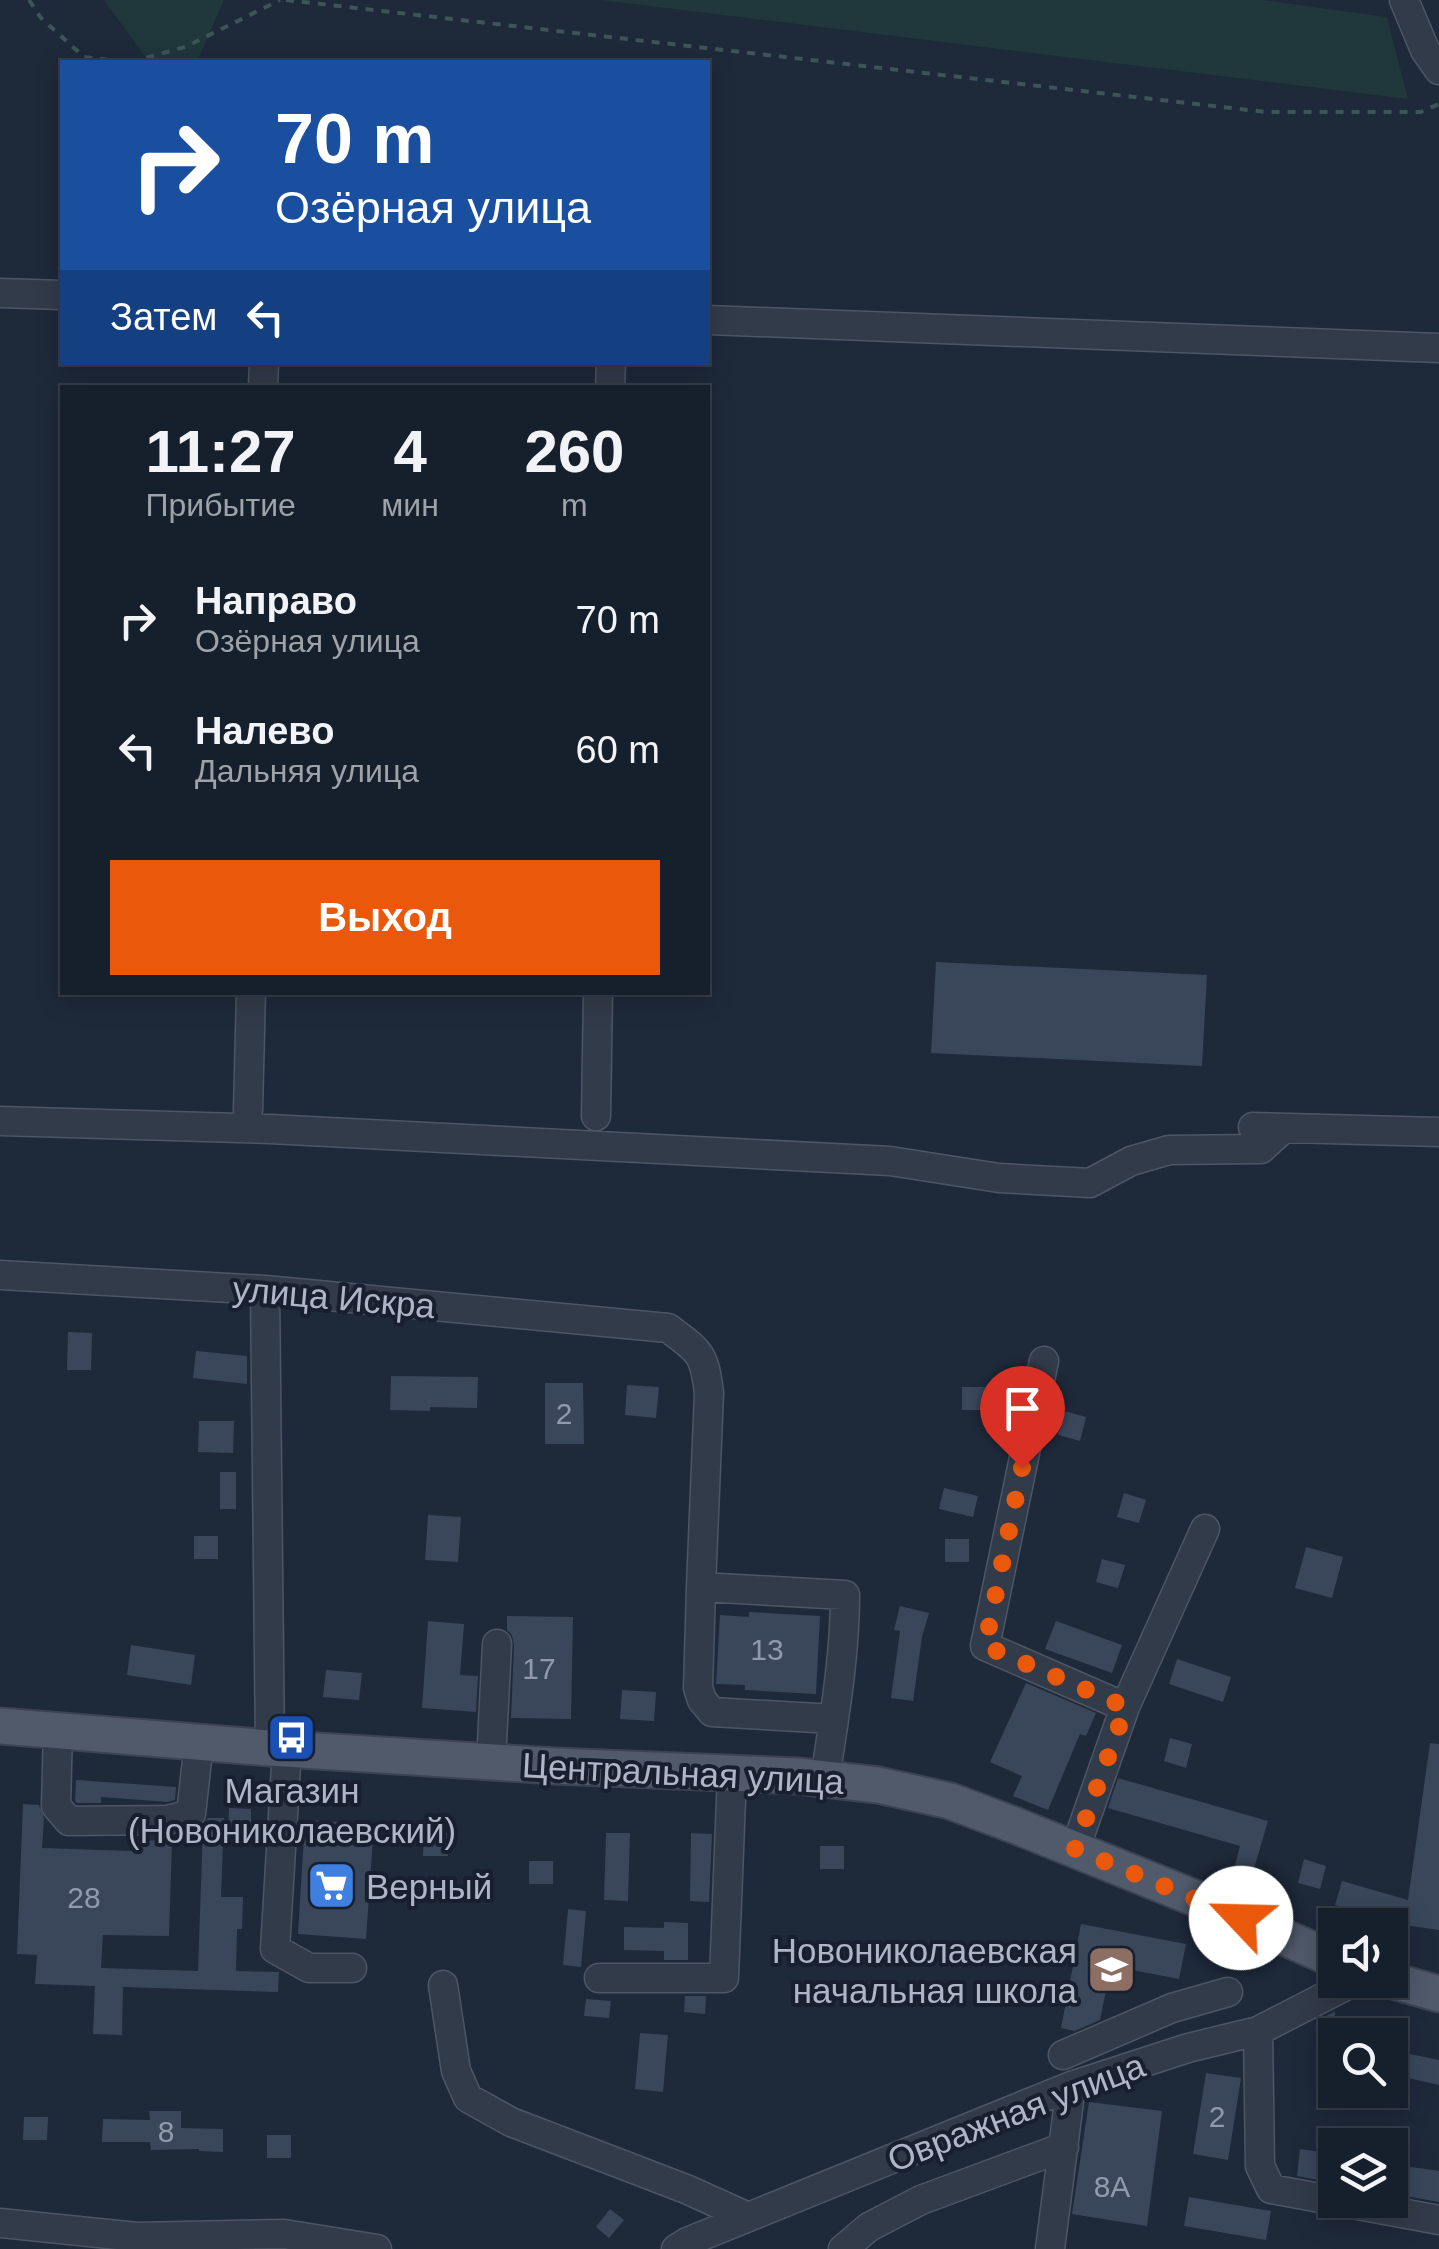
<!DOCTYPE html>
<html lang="ru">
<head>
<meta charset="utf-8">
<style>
  body { margin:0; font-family:Helvetica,sans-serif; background:#1f2734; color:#f1f3f6; height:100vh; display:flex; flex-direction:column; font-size:38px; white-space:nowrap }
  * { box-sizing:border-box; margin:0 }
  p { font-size:32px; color:#9ea2a9 }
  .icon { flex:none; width:55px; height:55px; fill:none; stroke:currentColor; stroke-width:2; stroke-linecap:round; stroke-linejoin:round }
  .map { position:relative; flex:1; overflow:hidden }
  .sheet { position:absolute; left:60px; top:385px; width:650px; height:610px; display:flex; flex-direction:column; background:#161f2c; border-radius:0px; box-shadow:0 5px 25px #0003,0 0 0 2px #353d48 }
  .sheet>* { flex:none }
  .banner { position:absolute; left:60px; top:60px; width:650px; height:305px; border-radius:0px; box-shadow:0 5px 25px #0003,0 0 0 2px #353d48; background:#1a4fa0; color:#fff; overflow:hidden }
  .controls { position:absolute; left:1318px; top:1908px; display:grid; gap:20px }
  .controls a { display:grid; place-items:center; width:90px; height:90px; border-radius:0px; background:#161f2c; box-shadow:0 5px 25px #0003,0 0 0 2px #353d48; font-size:50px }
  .pin { position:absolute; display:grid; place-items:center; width:85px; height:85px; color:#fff; margin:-102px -42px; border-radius:50% 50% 50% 0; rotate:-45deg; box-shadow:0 0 10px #0007 }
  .pin .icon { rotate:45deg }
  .me { position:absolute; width:110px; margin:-55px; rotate:294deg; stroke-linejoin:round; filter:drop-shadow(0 0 8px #0008) }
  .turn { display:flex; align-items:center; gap:35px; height:210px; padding:0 50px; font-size:45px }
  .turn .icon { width:130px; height:130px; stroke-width:2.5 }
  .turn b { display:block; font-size:70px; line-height:85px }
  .then { display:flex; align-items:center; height:95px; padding:0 50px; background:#0003; gap:20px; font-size:38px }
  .eta { display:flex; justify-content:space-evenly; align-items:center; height:170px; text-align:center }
  .eta b { font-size:60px; font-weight:700; line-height:70px }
  .button { display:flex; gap:20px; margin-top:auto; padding:20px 50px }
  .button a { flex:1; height:115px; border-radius:0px; background:#ea580c; color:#fff; font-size:40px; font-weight:700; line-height:115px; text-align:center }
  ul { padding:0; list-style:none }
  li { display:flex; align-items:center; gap:30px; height:130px; padding:0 50px }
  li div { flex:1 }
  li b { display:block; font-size:38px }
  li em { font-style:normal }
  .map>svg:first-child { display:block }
  .green { fill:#20373b }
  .building { fill:#3a475b }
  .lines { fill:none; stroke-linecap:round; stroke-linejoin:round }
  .minor-casing { stroke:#4d5665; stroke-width:31 }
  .major-casing { stroke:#3c4454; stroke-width:39 }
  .path { stroke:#3e5459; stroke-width:4; stroke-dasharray:8 8; stroke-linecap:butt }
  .minor { stroke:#323b4a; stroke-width:28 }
  .major { stroke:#505a6b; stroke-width:35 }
  .route { stroke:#ea580c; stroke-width:18; stroke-dasharray:0 32.4 }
  .labels { text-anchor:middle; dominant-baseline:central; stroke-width:8; stroke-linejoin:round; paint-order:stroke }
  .number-label { font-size:30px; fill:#909aac }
  .street-label { font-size:35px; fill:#adb6c7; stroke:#18202f }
  .poi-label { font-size:35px; fill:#adb6c7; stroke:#18202f }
</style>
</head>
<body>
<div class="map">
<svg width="1439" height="2249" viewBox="0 0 1439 2249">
  <rect width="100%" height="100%" fill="#1e293a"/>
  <!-- green -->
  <path class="green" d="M 104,0 L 224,0 L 197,62 L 149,62 Z
    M 601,0 L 1263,0 L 1387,17 L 1408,99 Z"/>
  <!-- building -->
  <path class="building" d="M 936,962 L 1207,975 L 1202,1066 L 931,1053 Z
    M 68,1332 L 92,1333 L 91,1370 L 67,1370 Z
    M 196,1351 L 247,1356 L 247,1384 L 193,1378 Z
    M 391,1376 L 478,1377 L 477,1408 L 430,1407 L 430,1411 L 390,1410 Z
    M 545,1383 L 583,1383 L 584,1444 L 545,1444 Z
    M 627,1385 L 659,1387 L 656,1418 L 625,1415 Z
    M 962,1387 L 986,1387 L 986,1410 L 962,1410 Z
    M 1064,1411 L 1086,1417 L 1080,1441 L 1058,1435 Z
    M 199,1421 L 234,1421 L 233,1453 L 198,1452 Z
    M 220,1472 L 236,1472 L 236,1509 L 220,1509 Z
    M 944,1488 L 978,1496 L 973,1517 L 939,1509 Z
    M 1124,1493 L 1146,1500 L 1139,1523 L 1117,1517 Z
    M 428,1515 L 461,1517 L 458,1562 L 425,1560 Z
    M 194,1536 L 218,1536 L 218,1559 L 194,1559 Z
    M 945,1539 L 969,1539 L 969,1562 L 945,1562 Z
    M 1306,1547 L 1343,1557 L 1332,1598 L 1295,1588 Z
    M 1102,1559 L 1125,1565 L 1118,1588 L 1096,1582 Z
    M 900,1606 L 929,1613 L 922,1637 L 913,1701 L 891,1698 L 900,1631 L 894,1630 Z
    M 749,1612 L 820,1616 L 816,1694 L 745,1690 L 745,1685 L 716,1684 L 720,1615 L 749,1617 Z
    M 507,1616 L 573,1617 L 571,1719 L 511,1718 L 514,1645 L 512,1635 L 507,1630 Z
    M 428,1621 L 464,1624 L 460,1675 L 478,1676 L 476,1712 L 422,1708 Z
    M 1056,1621 L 1122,1645 L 1112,1673 L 1045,1649 Z
    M 131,1645 L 195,1655 L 191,1685 L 127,1675 Z
    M 1177,1659 L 1231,1677 L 1223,1702 L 1169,1684 Z
    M 326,1670 L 362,1673 L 359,1700 L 323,1697 Z
    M 1026,1683 L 1096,1713 L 1086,1736 L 1080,1734 L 1048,1810 L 1013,1796 L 1022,1776 L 990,1762 Z
    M 622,1690 L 656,1692 L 654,1721 L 620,1719 Z
    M 1170,1738 L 1192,1744 L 1186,1768 L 1164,1761 Z
    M 1430,1743 L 1439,1744 L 1439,1930 L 1404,1925 L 1335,1905 L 1342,1881 L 1408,1900 Z
    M 1118,1778 L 1268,1821 L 1248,1889 L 1230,1884 L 1240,1846 L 1108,1808 Z
    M 76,1780 L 176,1787 L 175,1800 L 168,1802 L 101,1797 L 101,1803 L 77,1803 L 75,1801 Z
    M 23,1804 L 39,1805 L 44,1818 L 42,1848 L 131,1851 L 132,1840 L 172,1841 L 169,1936 L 103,1935 L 101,1968 L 198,1971 L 203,1826 L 208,1818 L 224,1818 L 221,1897 L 243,1897 L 242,1929 L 237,1929 L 236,1971 L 279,1972 L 278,1992 L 123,1987 L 122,2035 L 93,2034 L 95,1986 L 35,1984 L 37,1955 L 17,1954 Z
    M 229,1808 L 251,1809 L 251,1830 L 228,1829 Z
    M 305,1820 L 374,1824 L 366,1939 L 298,1934 Z
    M 424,1833 L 448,1833 L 448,1856 L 423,1856 Z
    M 606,1833 L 630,1833 L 628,1901 L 604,1900 Z
    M 691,1833 L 712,1834 L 709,1902 L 690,1901 Z
    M 820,1846 L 844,1846 L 844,1869 L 820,1869 Z
    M 1304,1859 L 1326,1866 L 1320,1889 L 1298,1883 Z
    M 529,1861 L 553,1861 L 553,1884 L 529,1884 Z
    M 568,1909 L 586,1911 L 581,1967 L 563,1965 Z
    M 664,1922 L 688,1923 L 688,1960 L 664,1960 L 664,1951 L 624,1950 L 624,1927 L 664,1928 Z
    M 1081,1924 L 1186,1944 L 1179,1979 L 1111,1966 L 1100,2020 L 1075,2031 L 1061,2028 Z
    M 685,1996 L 706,1996 L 705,2014 L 684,2012 Z
    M 586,1999 L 611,2001 L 609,2018 L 584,2016 Z
    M 1335,2011 L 1335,2067 L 1316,2063 L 1326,2016 Z
    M 1364,2016 L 1395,2022 L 1392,2035 L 1360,2035 Z
    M 640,2033 L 668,2035 L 663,2092 L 635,2089 Z
    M 1390,2050 L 1439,2060 L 1439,2085 L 1390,2074 Z
    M 1206,2073 L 1241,2078 L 1228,2160 L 1193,2154 Z
    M 1089,2102 L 1162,2111 L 1147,2226 L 1072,2214 Z
    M 149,2111 L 181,2111 L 181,2128 L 223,2129 L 223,2152 L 199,2151 L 199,2149 L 151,2150 L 150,2142 L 102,2142 L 103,2119 L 150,2120 Z
    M 24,2117 L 48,2117 L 47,2140 L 23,2140 Z
    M 267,2135 L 291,2135 L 291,2158 L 267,2158 Z
    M 1300,2149 L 1335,2154 L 1335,2183 L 1297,2176 Z
    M 1398,2165 L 1439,2171 L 1439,2202 L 1394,2194 Z
    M 1189,2197 L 1271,2211 L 1266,2240 L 1184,2226 Z
    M 610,2209 L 624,2220 L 609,2238 L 596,2227 Z"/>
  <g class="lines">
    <defs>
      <path id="minor" d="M 1404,0 L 1425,50 L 1439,70
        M 0,293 L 62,295
        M 708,320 L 1439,348
        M 263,388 L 264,362
        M 610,388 L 611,362
        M 248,1110 L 251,992
        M 596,1116 L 598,992
        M 0,1121 L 270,1129 L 890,1161 L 999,1178 L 1090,1183 L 1131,1161 L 1169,1150 L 1261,1149 L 1284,1128
        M 1253,1127 L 1439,1132
        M 0,1275 L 265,1290 L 668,1328 C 700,1352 704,1352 709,1393 L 701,1587
        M 265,1290 L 270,1748
        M 1044,1361 L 985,1646 L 1125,1707
        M 58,1730 L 56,1806 L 69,1821 L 167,1820 L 191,1814 L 199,1742
        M 287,1749 L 275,1949 L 309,1968 L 352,1968
        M 491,1762 L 497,1644
        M 825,1779 C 834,1718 845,1657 845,1595 L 701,1587 L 698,1688 L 702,1700 L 712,1712 L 834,1719
        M 1075,1849 L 1125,1707 L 1205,1529
        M 599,1978 L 724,1978 L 732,1774
        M 443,1985 L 456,2071 L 468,2098 L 511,2122 L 686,2189 L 748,2217
        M 1258,2031 L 1260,2166 L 1271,2189 L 1439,2220
        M 1063,2055 L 1172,2008 L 1228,1992
        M 0,2223 L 137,2237 L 284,2234 L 377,2249
        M 676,2249 L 687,2242 L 1071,2086 L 1188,2048 L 1258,2031 L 1357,1980
        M 843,2249 L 869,2227 L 921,2200 L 1064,2147
        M 1050,2249 L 1071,2086"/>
      <path id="major" d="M 0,1726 L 270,1748 L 555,1766 L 798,1776 L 878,1785 L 950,1801 L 1014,1825 L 1212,1905 L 1335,1960
        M 1390,1980 L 1439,1994"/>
    </defs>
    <!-- minor casing -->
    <use href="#minor" class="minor-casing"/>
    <!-- major casing -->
    <use href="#major" class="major-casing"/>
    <!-- path -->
    <path class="path" d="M 29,0 L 41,18 L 84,57 L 128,62
      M 286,0 L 1266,112 L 1421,112 L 1439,104
      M 131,62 L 185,47 L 280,0"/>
    <!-- minor -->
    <use href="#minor" class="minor"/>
    <!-- major -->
    <use href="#major" class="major"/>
  </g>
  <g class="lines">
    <!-- route -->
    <path class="route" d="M 1022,1468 L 985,1646 L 1126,1707 L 1075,1849 L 1241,1918"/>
  </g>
  <!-- icons -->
  <defs>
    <symbol id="bus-square" viewBox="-11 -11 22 22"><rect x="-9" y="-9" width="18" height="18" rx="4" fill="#1a4fb4" stroke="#18202f"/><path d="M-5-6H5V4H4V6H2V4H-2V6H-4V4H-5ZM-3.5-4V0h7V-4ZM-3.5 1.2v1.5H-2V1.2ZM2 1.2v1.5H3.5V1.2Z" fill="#fff"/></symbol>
    <symbol id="supermarket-square" viewBox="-11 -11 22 22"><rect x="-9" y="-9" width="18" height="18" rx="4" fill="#3f7fe0" stroke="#18202f"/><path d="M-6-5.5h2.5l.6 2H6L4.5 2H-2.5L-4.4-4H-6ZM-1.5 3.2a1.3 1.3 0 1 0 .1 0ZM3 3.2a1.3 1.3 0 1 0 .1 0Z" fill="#fff"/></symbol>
    <symbol id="school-square" viewBox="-11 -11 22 22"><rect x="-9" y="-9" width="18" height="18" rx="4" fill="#8d6e63" stroke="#18202f"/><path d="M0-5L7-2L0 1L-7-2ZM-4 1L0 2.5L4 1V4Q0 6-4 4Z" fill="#fff"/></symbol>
  </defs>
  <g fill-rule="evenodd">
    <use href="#bus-square" x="264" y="1710" width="55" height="55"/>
    <use href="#supermarket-square" x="304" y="1858" width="55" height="55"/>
    <use href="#school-square" x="1084" y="1942" width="55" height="55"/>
  </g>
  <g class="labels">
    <!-- number labels -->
    <g class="number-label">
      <text x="564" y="1413">2</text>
      <text x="767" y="1649">13</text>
      <text x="539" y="1668">17</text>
      <text x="84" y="1897">28</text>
      <text x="1217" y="2116">2</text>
      <text x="166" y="2131">8</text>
      <text x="1112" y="2186">8А</text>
    </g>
    <!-- street labels -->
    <g class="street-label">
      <text transform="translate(334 1297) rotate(5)">улица Искра</text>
      <text transform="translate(683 1773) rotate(3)">Центральная улица</text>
      <text transform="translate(1016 2112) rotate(-21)">Овражная улица</text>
    </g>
    <!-- poi labels -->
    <g class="poi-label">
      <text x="292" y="1790">Магазин<tspan x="292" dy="40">(Новониколаевский)</tspan></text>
      <text x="366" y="1886" text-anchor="start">Верный</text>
      <text x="1077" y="1950" text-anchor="end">Новониколаевская<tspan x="1077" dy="40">начальная школа</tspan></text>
    </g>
  </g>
</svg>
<div class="controls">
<a><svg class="icon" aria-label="sound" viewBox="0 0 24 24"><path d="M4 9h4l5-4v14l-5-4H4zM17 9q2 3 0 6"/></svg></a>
<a><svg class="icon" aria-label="search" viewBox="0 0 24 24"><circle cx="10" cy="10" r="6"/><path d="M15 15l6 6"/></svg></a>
<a><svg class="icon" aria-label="layers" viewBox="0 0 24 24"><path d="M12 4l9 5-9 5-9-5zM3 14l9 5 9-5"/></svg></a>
</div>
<div class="pin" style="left:1022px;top:1468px;background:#d93025"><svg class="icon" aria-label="arrive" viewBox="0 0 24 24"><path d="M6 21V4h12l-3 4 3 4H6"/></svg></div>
<svg class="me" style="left:1241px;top:1918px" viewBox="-20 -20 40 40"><circle r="19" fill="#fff"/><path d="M0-13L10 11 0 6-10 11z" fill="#ea580c"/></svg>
<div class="banner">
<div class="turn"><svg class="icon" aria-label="right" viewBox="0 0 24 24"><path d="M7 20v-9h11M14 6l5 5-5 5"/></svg><div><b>70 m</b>Озёрная улица</div></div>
<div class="then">Затем<svg class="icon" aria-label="left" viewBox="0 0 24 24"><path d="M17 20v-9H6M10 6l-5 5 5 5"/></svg></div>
</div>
<section class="sheet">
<div class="eta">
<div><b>11:27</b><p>Прибытие</p></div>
<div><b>4</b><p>мин</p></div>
<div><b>260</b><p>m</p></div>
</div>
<ul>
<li><svg class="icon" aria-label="right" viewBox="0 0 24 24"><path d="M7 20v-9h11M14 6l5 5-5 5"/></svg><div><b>Направо</b><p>Озёрная улица</p></div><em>70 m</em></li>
<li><svg class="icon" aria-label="left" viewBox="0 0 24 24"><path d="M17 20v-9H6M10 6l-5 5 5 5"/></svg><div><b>Налево</b><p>Дальняя улица</p></div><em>60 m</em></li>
</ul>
<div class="button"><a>Выход</a></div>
</section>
</div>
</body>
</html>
